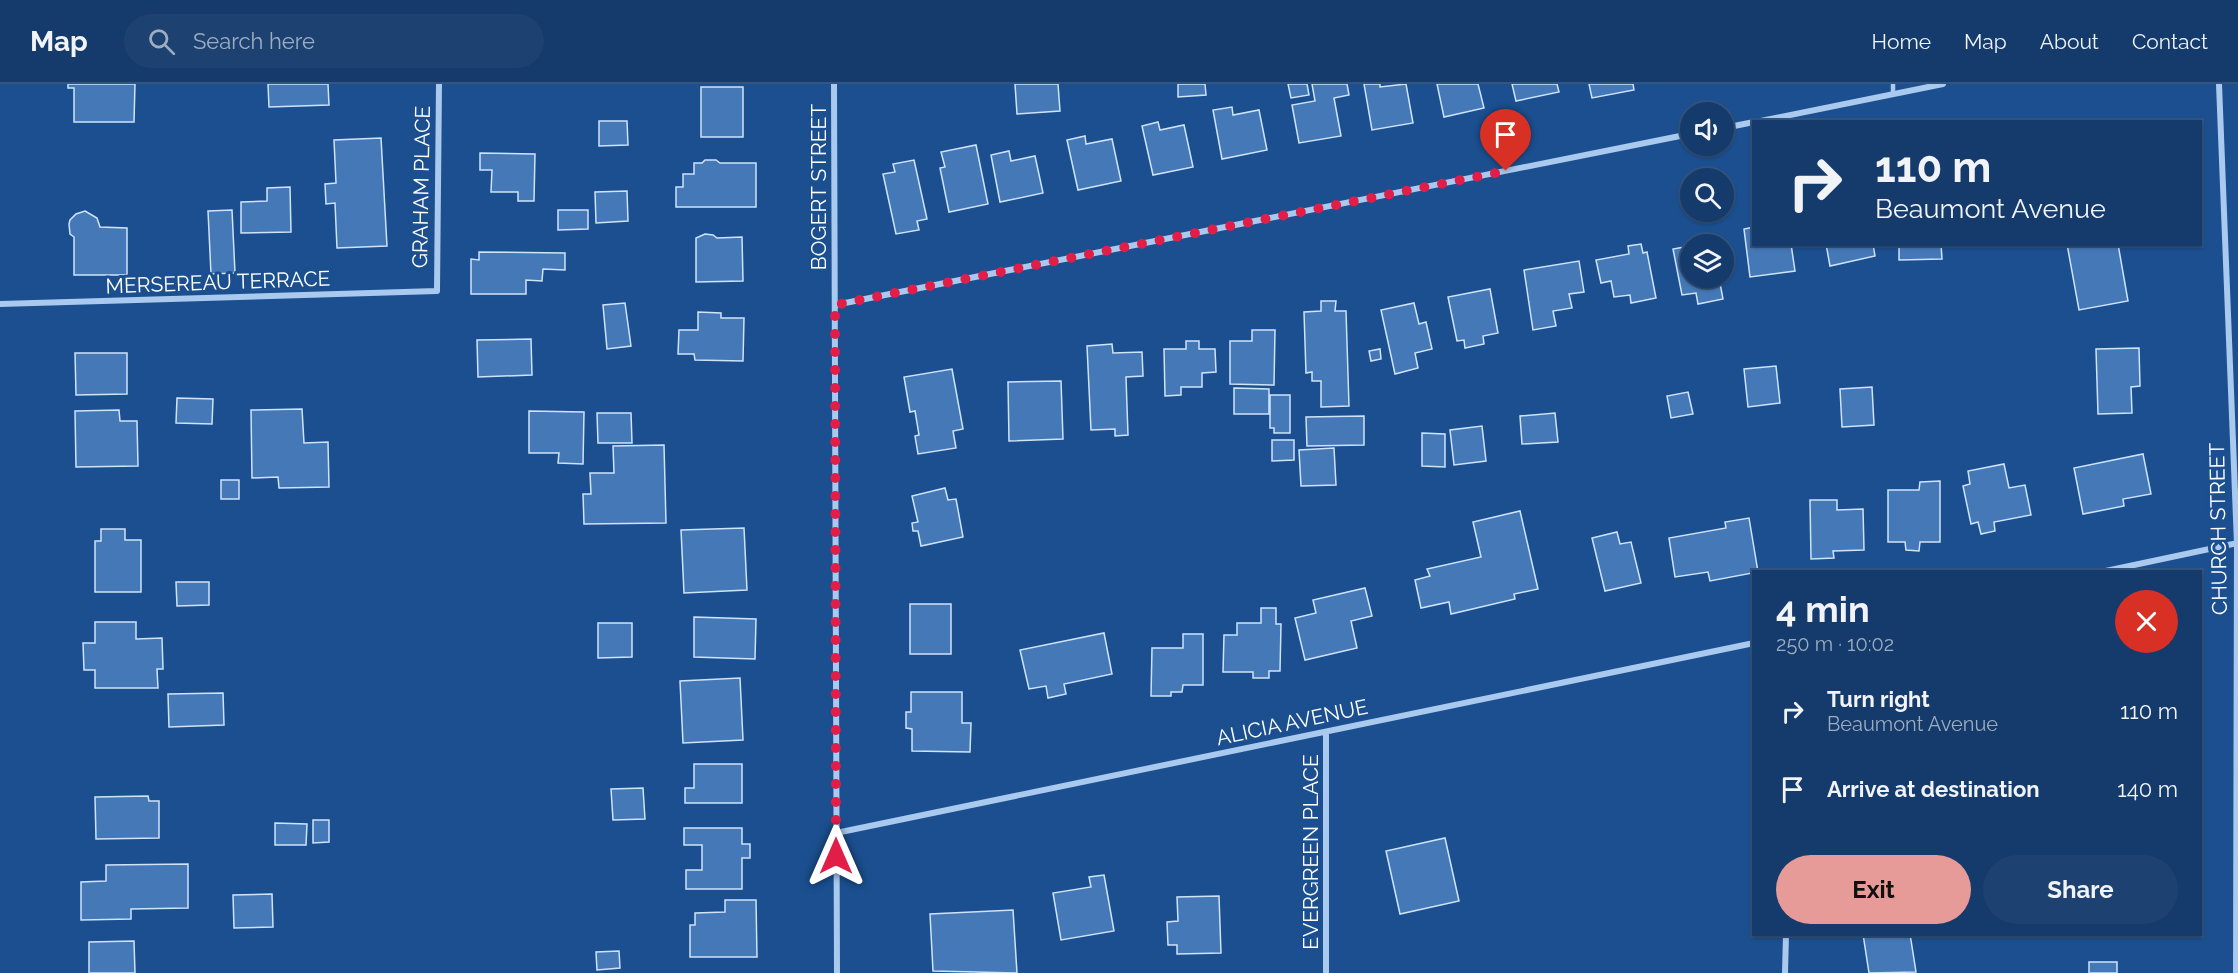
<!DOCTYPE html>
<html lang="en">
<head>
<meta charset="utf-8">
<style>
  body { margin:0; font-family:Raleway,sans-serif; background:#1d4271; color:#f1f3f6; height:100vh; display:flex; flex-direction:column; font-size:22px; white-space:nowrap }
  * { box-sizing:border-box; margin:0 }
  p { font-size:20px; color:#9dadc1 }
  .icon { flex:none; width:33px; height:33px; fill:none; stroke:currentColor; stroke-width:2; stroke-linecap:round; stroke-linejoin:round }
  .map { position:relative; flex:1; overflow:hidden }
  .panel { position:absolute; left:1752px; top:486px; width:450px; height:366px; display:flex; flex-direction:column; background:#143b6b; border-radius:0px; box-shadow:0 2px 4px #0004,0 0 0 2px #33557e }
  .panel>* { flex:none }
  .guide { position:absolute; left:1752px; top:36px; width:450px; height:126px; border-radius:0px; box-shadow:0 2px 4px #0004,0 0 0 2px #33557e; background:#143b6b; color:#f1f3f6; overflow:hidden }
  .tools { position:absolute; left:1680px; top:18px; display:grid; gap:12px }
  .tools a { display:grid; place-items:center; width:54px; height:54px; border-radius:50%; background:#143b6b; box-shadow:0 2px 4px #0004,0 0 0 2px #33557e; font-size:30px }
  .pin { position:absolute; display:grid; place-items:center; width:51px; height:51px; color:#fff; margin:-62px -26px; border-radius:50% 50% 50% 0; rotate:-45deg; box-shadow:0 0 6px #0007 }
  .pin .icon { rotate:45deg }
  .me { position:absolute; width:66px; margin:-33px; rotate:0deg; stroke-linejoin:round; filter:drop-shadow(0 0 4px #0008) }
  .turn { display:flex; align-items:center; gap:21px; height:126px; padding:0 24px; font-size:27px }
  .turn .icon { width:78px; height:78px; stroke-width:2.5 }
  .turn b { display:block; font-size:42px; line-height:51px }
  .round { display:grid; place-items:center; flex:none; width:63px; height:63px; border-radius:32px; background:#1d4271 }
  .overview { display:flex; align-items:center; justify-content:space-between; height:102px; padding:0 24px }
  h1 { font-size:36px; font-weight:700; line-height:45px }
  .button { display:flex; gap:12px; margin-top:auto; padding:12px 24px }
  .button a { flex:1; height:69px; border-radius:36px; background:#e69b98; color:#111; font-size:24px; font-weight:700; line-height:69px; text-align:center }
  .button a+a { background:#1d4271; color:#f1f3f6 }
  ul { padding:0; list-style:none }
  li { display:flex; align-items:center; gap:18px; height:78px; padding:0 24px }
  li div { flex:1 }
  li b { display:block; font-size:22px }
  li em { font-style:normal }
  header { display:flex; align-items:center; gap:36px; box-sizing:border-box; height:84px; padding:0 30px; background:#143b6b; border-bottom:2px solid #33557e }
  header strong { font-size:28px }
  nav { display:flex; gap:33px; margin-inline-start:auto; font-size:21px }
  .search { width:420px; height:54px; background:#1d4271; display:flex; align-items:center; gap:15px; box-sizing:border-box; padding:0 21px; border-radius:33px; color:#9dadc1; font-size:22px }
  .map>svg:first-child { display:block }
  .building { fill:#4478b7; stroke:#cfe3fa; stroke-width:1.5 }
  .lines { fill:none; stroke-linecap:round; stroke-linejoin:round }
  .service { stroke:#a9c9ee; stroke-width:4.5 }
  .minor { stroke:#a9c9ee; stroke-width:6 }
  .route { stroke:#e11d48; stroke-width:10; stroke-dasharray:0 18 }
  .labels { text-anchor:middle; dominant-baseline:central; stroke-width:6; stroke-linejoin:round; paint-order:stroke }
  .street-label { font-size:21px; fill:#fff; stroke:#1b4f8f }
</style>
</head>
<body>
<header>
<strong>Map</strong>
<div class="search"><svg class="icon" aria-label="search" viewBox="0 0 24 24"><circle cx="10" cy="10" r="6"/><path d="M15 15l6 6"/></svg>Search here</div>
<nav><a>Home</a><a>Map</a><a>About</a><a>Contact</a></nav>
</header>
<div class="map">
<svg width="2238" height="889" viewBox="0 0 2238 889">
  <rect width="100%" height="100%" fill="#1b4f8f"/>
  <!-- building -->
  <path class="building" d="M 68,0 L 135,0 L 134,38 L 74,38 L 74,4 L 68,4 Z
    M 268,0 L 328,0 L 329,21 L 269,23 Z
    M 1015,0 L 1058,0 L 1060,27 L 1017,30 Z
    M 1178,0 L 1205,0 L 1206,11 L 1178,13 Z
    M 1288,0 L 1307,0 L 1309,11 L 1291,14 Z
    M 1312,0 L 1347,0 L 1349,11 L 1334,14 L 1341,52 L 1299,59 L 1292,21 L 1315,17 Z
    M 1364,0 L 1380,0 L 1380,3 L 1406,0 L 1413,39 L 1372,46 Z
    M 1437,0 L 1478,0 L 1484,24 L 1444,33 Z
    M 1512,0 L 1557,0 L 1559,8 L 1516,17 Z
    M 1589,0 L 1633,0 L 1634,6 L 1592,14 Z
    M 701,3 L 743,3 L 743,53 L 701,53 Z
    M 1232,23 L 1233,31 L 1259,26 L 1267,66 L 1222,75 L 1213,26 Z
    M 599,37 L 627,37 L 628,61 L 599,62 Z
    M 1158,38 L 1160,46 L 1184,41 L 1193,83 L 1153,91 L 1142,42 Z
    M 1085,52 L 1086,60 L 1112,55 L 1121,97 L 1078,106 L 1067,56 Z
    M 381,54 L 387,162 L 337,164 L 335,119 L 326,120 L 325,100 L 336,99 L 334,56 Z
    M 976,61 L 988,120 L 949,128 L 940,84 L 945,83 L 941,68 Z
    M 1009,67 L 1011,77 L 1035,72 L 1043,109 L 1000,118 L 991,71 Z
    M 480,69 L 535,70 L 534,117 L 518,117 L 518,108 L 491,108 L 492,86 L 480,86 Z
    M 705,76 L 716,76 L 720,79 L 756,79 L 756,123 L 676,123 L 676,103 L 683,103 L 683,90 L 694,90 L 694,79 L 702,79 Z
    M 914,76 L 927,135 L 917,137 L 919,146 L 896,150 L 883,90 L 895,88 L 893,80 Z
    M 290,103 L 291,148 L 241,149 L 241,118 L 267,117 L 267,104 Z
    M 627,107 L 628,137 L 596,139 L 595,108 Z
    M 232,126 L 235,189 L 211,190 L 208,127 Z
    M 558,126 L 588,126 L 588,145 L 558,146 Z
    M 85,127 L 97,134 L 100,143 L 127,144 L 127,191 L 74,191 L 74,153 L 70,150 L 69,140 L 70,136 L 76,130 Z
    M 1754,143 L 1754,160 L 1791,160 L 1795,187 L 1750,193 L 1744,145 Z
    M 705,150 L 713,151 L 717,154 L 742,153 L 743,197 L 696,198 L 696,154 Z
    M 1641,160 L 1643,169 L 1647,168 L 1656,214 L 1631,219 L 1630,211 L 1614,213 L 1611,197 L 1601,199 L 1596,176 L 1629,170 L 1628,162 Z
    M 1826,160 L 1873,160 L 1875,172 L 1830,182 Z
    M 1899,160 L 1941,160 L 1942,175 L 1899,176 Z
    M 1971,160 L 2014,160 L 2014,162 L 1971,163 Z
    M 2067,160 L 2118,160 L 2128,217 L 2079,226 Z
    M 1690,162 L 1690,194 L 1719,194 L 1723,215 L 1698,220 L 1696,209 L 1682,211 L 1673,165 Z
    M 479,168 L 565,169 L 565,186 L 543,185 L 542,197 L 526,196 L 526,210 L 471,210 L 471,175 L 479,176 Z
    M 1579,177 L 1584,208 L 1569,210 L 1572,224 L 1553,227 L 1556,242 L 1533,246 L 1524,186 Z
    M 1490,205 L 1498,249 L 1483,252 L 1484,260 L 1465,264 L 1464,256 L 1457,257 L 1448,213 Z
    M 1321,217 L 1336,217 L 1335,227 L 1346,227 L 1349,322 L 1321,323 L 1321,297 L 1312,297 L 1312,288 L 1306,289 L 1304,228 L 1321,227 Z
    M 625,219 L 631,262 L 607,265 L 603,221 Z
    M 1414,219 L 1419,240 L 1426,238 L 1432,265 L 1415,269 L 1418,284 L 1395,290 L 1381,226 Z
    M 698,228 L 721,229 L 721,234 L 744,234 L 743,277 L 695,276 L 694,270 L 678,270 L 679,246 L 698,246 Z
    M 1252,246 L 1275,246 L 1274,301 L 1230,300 L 1230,257 L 1252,257 Z
    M 531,255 L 532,291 L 478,293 L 477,256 Z
    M 1186,257 L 1199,257 L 1199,265 L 1215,265 L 1216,288 L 1202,289 L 1202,303 L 1181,303 L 1181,311 L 1165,312 L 1164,265 L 1186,265 Z
    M 1112,260 L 1113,269 L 1142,268 L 1143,292 L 1126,293 L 1128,351 L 1115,352 L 1115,345 L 1091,346 L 1087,262 Z
    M 2139,264 L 2140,302 L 2131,303 L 2132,329 L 2098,330 L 2096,265 Z
    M 1380,265 L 1381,275 L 1371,277 L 1369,267 Z
    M 75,269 L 127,269 L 127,310 L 76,311 Z
    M 1776,282 L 1780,319 L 1748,323 L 1744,285 Z
    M 952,285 L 963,345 L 953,347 L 956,364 L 918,370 L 915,352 L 919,351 L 915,327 L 910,328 L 904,293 Z
    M 1061,297 L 1063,355 L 1009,357 L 1008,298 Z
    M 1872,303 L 1874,341 L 1842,343 L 1840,305 Z
    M 1234,304 L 1269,305 L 1269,330 L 1234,330 Z
    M 1688,308 L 1693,330 L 1671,334 L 1667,312 Z
    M 1270,311 L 1290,311 L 1290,349 L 1274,349 L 1274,344 L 1270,344 Z
    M 177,314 L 213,315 L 212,340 L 176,339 Z
    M 302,325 L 304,359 L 328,358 L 329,403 L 279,404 L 278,393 L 252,394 L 251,326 Z
    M 119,326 L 120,337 L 137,337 L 138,382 L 76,383 L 75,327 Z
    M 529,327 L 584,328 L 583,380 L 558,379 L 559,369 L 529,369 Z
    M 597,329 L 631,329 L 632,359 L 598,359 Z
    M 1555,329 L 1558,358 L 1522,360 L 1520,332 Z
    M 1364,332 L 1364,361 L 1307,362 L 1306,333 Z
    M 1482,342 L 1486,377 L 1454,381 L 1450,346 Z
    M 1422,349 L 1445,350 L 1445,383 L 1422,382 Z
    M 1272,356 L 1294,356 L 1294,376 L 1272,377 Z
    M 664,361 L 666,439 L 584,440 L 583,410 L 591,410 L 590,389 L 614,389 L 613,362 Z
    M 1334,364 L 1336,401 L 1301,402 L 1299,366 Z
    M 2143,370 L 2151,410 L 2123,415 L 2124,422 L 2083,430 L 2074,384 Z
    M 2004,380 L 2009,404 L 2025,401 L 2031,431 L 1994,438 L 1995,447 L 1981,450 L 1978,438 L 1971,440 L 1963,402 L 1970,400 L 1968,387 Z
    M 221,396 L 239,396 L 239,415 L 221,415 Z
    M 1940,397 L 1940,458 L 1920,458 L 1919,467 L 1906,466 L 1905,458 L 1888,458 L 1888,406 L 1919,406 L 1920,398 Z
    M 945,404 L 948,416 L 956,415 L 963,453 L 921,462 L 918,447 L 913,447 L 912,439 L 918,438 L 912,412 Z
    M 1810,416 L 1837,416 L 1837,426 L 1863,425 L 1864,466 L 1833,467 L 1834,474 L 1811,475 Z
    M 1520,427 L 1538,505 L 1514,510 L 1515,515 L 1451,530 L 1449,518 L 1421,524 L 1415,496 L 1430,492 L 1427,485 L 1481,473 L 1473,438 Z
    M 1749,434 L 1758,488 L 1710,497 L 1708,488 L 1675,493 L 1669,454 L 1726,444 L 1725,438 Z
    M 744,444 L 747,506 L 684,509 L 681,446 Z
    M 101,445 L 125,445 L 125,456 L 141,456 L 141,508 L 95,508 L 95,457 L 101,457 Z
    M 1617,448 L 1620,460 L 1631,458 L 1641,499 L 1605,507 L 1592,454 Z
    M 176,498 L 209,498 L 209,521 L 177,522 Z
    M 1365,504 L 1372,532 L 1351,537 L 1357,564 L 1305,576 L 1295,534 L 1316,529 L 1313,516 Z
    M 910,520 L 951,520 L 951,570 L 910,570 Z
    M 1261,524 L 1276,524 L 1276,540 L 1281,540 L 1280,587 L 1269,587 L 1269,594 L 1253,594 L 1253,588 L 1223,588 L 1224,551 L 1237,551 L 1237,539 L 1261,539 Z
    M 694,533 L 756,535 L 755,575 L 694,573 Z
    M 95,538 L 136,538 L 136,555 L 162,554 L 163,585 L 157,585 L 158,604 L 95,604 L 95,586 L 84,586 L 83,559 L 95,559 Z
    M 598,539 L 632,539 L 632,573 L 598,574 Z
    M 1104,549 L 1112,590 L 1064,600 L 1066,610 L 1048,614 L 1046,602 L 1029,605 L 1020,566 Z
    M 1183,550 L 1203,550 L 1203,601 L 1183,601 L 1182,608 L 1171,608 L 1171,612 L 1151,612 L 1152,564 L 1183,564 Z
    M 740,594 L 743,656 L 683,659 L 680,597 Z
    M 911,608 L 962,608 L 962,639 L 971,639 L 970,668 L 912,667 L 912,645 L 906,644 L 906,628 L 911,628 Z
    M 223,609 L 224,641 L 169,643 L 168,610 Z
    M 694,680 L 742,680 L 742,719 L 685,719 L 685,704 L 694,704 Z
    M 643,704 L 645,735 L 613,736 L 611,705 Z
    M 148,712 L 149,717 L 159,717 L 159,754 L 96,755 L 95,713 Z
    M 313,736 L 329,736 L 329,758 L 313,759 Z
    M 275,739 L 307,740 L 306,761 L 275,761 Z
    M 684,744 L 742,744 L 742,760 L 750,760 L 750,774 L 742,774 L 742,805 L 686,805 L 686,786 L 702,786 L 702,761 L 684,761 Z
    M 1445,754 L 1459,817 L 1400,830 L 1386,767 Z
    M 188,780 L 188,824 L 131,825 L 131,835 L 81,836 L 81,798 L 106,797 L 106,781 Z
    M 1104,791 L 1114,847 L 1061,856 L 1053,809 L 1091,803 L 1089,793 Z
    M 272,810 L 273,843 L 234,844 L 233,811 Z
    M 1219,812 L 1221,869 L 1177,870 L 1177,861 L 1168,861 L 1167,838 L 1178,837 L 1177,813 Z
    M 725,816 L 756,816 L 757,873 L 690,873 L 690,841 L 695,841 L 695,829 L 725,828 Z
    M 1013,826 L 1017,889 L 933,887 L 930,830 Z
    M 1863,850 L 1910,850 L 1916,888 L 1869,889 Z
    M 134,857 L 135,889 L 89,889 L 89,858 Z
    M 619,867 L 620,884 L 597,886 L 596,868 Z
    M 2089,878 L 2117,878 L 2117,889 L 2089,889 Z"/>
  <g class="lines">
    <!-- service -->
    <path class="service" d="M 1893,10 L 1893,0"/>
    <!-- minor -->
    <path class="minor" d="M 834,0 L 837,889
      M 2219,0 L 2237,460 L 2236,889
      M 1756,38 L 1943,0
      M 1724,44 L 1754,38
      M 0,220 L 437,207 L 439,0
      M 835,221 L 1690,50
      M 2101,488 L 2238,459
      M 1326,648 L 1326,889
      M 836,749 L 1754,559
      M 1785,889 L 1786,850"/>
  </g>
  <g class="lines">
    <!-- route -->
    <path class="route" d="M 836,772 L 835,221 L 1506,87"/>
  </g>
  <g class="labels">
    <!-- street labels -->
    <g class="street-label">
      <text transform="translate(421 103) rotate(-89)">GRAHAM PLACE</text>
      <text transform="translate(818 103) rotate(-90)">BOGERT STREET</text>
      <text transform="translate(218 198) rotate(-2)">MERSEREAU TERRACE</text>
      <text transform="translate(2218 445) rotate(-91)">CHURCH STREET</text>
      <text transform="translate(1292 638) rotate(-12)">ALICIA AVENUE</text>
      <text transform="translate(1310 768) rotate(-90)">EVERGREEN PLACE</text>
    </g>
  </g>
</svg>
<div class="tools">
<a><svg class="icon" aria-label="sound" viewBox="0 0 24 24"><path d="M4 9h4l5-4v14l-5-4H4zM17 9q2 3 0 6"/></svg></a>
<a><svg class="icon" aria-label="search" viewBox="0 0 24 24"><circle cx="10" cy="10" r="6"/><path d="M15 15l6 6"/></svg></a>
<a><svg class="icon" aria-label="layers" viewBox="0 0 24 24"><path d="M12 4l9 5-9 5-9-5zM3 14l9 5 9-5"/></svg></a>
</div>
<div class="pin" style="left:1506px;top:87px;background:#d93025"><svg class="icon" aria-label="arrive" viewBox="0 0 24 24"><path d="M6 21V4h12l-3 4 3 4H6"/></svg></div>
<svg class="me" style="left:836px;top:772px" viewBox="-20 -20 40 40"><path d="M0-17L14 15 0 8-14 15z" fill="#e11d48" stroke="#fff" stroke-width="4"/></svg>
<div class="guide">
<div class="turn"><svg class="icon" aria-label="right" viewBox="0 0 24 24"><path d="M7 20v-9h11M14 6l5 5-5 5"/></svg><div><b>110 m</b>Beaumont Avenue</div></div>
</div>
<section class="panel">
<div class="overview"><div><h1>4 min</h1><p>250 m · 10:02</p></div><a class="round" style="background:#d93025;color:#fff"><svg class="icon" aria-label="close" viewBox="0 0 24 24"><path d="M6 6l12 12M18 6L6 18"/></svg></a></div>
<ul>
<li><svg class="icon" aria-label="right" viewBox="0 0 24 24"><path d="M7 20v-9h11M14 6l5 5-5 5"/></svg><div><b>Turn right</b><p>Beaumont Avenue</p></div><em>110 m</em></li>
<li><svg class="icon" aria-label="arrive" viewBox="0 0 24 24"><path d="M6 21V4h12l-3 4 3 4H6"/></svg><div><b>Arrive at destination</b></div><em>140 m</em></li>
</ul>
<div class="button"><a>Exit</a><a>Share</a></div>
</section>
</div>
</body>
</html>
